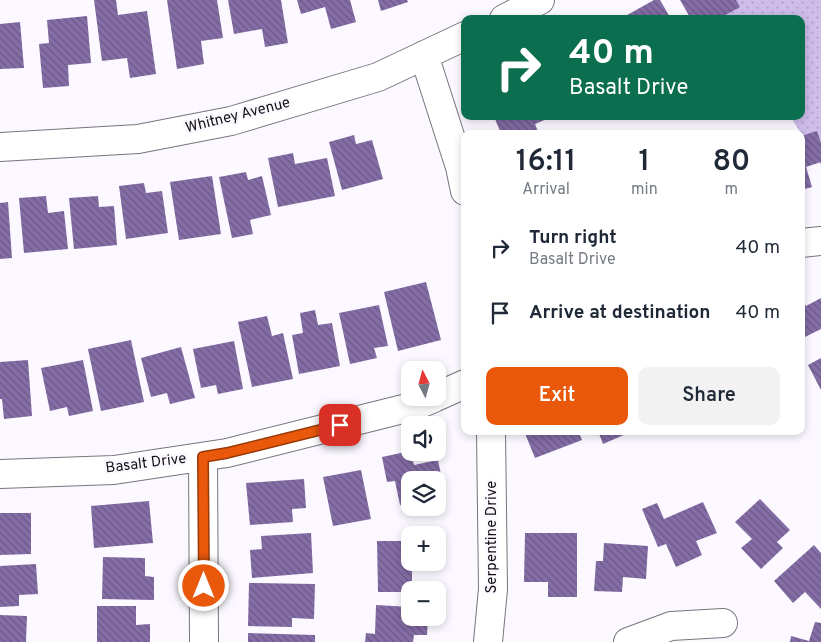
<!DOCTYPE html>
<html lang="en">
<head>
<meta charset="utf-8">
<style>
  body { margin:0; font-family:Overpass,sans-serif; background:#f2f2f3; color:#1f2937; height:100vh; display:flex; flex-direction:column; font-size:19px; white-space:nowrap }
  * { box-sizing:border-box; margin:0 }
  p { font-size:16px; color:#747a83 }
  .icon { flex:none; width:28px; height:28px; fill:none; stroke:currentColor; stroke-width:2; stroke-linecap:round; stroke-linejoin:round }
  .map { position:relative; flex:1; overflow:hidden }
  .panel { position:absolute; left:461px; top:130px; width:344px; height:305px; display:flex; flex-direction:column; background:#fff; border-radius:10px; box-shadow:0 2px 8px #0003 }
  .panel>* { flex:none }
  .top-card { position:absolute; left:461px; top:15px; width:344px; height:105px; border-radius:10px; box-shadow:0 2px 8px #0003; background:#0b6e4f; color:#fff; overflow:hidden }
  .needle { width:32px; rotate:354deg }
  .fabs { position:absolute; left:401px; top:361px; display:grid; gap:10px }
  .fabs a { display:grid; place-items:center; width:45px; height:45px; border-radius:10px; background:#fff; box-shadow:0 2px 8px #0003; font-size:25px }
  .pin { position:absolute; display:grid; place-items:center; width:42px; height:42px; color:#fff; margin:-21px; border-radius:10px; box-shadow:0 2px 8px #0006 }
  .me { position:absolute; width:55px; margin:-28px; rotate:0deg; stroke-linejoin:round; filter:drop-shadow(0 0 4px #0008) }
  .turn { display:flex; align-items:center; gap:18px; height:105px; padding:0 25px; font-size:22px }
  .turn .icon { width:65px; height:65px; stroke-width:2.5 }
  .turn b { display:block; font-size:35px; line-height:42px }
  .eta { display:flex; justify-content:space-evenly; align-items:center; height:85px; text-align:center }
  .eta b { font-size:30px; font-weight:600; line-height:35px }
  .action { display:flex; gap:10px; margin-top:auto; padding:10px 25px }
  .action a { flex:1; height:58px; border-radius:10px; background:#ea580c; color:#fff; font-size:20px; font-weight:600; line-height:58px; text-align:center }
  .action a+a { background:#f2f2f3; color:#1f2937 }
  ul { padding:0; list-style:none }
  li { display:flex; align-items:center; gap:15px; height:65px; padding:0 25px }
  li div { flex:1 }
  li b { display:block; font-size:19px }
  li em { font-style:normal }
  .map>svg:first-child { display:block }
  .grass { fill:url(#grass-dots) }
  .building { fill:url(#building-back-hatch) }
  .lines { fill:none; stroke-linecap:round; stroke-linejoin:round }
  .minor-casing { stroke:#78747d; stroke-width:30 }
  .minor { stroke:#fff; stroke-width:28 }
  .route-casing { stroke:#983908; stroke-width:12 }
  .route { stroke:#ea580c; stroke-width:9 }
  .labels { text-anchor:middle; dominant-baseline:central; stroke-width:5; stroke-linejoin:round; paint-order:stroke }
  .street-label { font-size:15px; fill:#121014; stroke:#fbf9ff }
</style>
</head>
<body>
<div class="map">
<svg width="821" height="642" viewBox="0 0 821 642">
  <defs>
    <pattern id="grass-dots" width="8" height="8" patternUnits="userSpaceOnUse" patternTransform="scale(1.25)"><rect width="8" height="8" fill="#cebce9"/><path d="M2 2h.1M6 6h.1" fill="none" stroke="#b0a1c7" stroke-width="1.8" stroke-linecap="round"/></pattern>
    <pattern id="building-back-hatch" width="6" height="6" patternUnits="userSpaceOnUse" patternTransform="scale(1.25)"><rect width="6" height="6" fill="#856da6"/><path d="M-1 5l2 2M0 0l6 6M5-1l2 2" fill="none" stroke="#6b5886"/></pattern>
  </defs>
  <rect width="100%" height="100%" fill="#fbf9ff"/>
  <!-- grass -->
  <path class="grass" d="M 716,0 L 821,0 L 821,165 L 790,116 L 801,116 L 801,19 L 728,19 Z"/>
  <!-- building -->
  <path class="building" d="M 94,0 L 116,0 L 118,15 L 147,11 L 156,74 L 130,78 L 127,58 L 102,61 Z
    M 167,0 L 217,0 L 223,38 L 201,41 L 204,64 L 177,69 Z
    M 228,0 L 281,0 L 288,43 L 265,47 L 262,29 L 234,34 Z
    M 297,0 L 350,0 L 356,22 L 331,29 L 325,7 L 301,14 Z
    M 378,0 L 407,0 L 408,2 L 381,11 Z
    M 654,0 L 660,0 L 671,19 L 620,19 Z
    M 680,0 L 736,0 L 740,7 L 718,19 L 691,19 Z
    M 87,16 L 91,63 L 68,65 L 69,86 L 43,88 L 39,44 L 49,43 L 47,20 Z
    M 20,22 L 24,68 L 0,69 L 0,24 Z
    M 494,116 L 554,116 L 535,124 L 539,134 L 501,134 Z
    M 817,131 L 821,143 L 821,162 L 806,167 L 812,187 L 801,190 L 801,136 Z
    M 354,135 L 356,144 L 372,140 L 383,179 L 342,190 L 329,142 Z
    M 293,153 L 295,164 L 327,158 L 335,196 L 278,207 L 268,158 Z
    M 246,172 L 248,180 L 262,176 L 271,215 L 250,220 L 253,234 L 232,238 L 219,177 Z
    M 212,176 L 221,234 L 179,240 L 170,182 Z
    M 144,183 L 146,193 L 162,191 L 168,233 L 126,239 L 119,186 Z
    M 46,196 L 48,213 L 64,211 L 68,249 L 24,253 L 19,198 Z
    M 98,196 L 99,207 L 114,206 L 117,245 L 74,249 L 69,198 Z
    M 8,202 L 12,258 L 0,259 L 0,203 Z
    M 426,282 L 441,340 L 398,351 L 384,292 Z
    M 801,297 L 806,306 L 821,298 L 821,329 L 801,339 Z
    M 379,305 L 388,346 L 374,348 L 377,358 L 350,364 L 339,313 Z
    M 315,310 L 318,325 L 332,323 L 340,366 L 299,374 L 292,335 L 303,333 L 300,313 Z
    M 267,316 L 272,336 L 283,333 L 293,379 L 252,387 L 238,322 Z
    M 131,340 L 144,402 L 101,411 L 88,349 Z
    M 234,341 L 243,389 L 218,394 L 216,385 L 201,388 L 193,349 Z
    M 181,347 L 195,398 L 170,404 L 167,393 L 151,397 L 141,358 Z
    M 821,358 L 821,390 L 808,365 Z
    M 28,360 L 32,416 L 4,419 L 2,399 L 0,399 L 0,362 Z
    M 83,360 L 93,411 L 69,416 L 67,407 L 50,411 L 41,368 Z
    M 524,431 L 578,431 L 582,440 L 535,458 Z
    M 598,431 L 633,431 L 603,444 Z
    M 410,451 L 414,465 L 438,460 L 445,495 L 438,497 L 438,480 L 410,480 L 410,503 L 400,505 L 395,481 L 387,482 L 382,457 Z
    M 361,470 L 371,519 L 333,526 L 323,477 Z
    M 304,479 L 306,508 L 292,509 L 293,522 L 250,525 L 246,483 Z
    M 760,499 L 790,530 L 777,542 L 783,548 L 761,569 L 741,548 L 752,539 L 735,522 Z
    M 149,501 L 153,543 L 94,548 L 91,506 Z
    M 703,502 L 717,533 L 696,541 L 702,555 L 676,567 L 666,544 L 658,547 L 642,509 L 657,503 L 664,519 Z
    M 0,513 L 31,513 L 31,554 L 0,555 Z
    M 311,533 L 313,573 L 252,578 L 250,550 L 262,549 L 261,536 Z
    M 525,533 L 577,533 L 577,597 L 548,597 L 548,582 L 524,582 Z
    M 377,541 L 410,541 L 410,562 L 431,562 L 431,570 L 412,570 L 412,590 L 410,592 L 378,592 Z
    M 604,543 L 648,546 L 646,579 L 623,577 L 622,592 L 594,591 L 596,561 L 603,561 Z
    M 814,545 L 821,553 L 821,609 L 805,592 L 793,603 L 774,581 Z
    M 103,557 L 145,558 L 145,576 L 154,577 L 154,600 L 102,599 Z
    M 36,564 L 38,594 L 19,595 L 19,606 L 0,607 L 0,566 Z
    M 249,583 L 315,584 L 314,619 L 292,618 L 292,627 L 248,626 Z
    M 376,605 L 410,607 L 410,618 L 428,618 L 427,635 L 414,635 L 413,642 L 365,642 L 366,633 L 375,634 Z
    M 97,606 L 136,606 L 136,625 L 150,624 L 150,642 L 97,642 Z
    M 0,615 L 27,616 L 26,642 L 0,642 Z
    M 815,622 L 821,623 L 821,642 L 790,642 L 791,636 L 809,641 Z
    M 248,633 L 315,635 L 315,642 L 248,642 Z"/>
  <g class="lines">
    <defs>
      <path id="minor" d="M 504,19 L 540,0
        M 424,55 L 460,167 L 465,191
        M 0,147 L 138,139 L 231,121 L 378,77 L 465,36
        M 801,243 L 821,241
        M 438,396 L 465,384
        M 203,457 L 204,642
        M 0,474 L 114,470 L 227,453 L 415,406 L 434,398
        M 488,642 L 493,589 L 491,431
        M 628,642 L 671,626 L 723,623"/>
    </defs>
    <!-- minor casing -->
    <use href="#minor" class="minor-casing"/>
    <!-- minor -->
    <use href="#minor" class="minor"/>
  </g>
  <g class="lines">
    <defs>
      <path id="route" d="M 204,586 L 203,457 L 227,453 L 340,425"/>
    </defs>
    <!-- route casing -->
    <use href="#route" class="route-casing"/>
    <!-- route -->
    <use href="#route" class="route"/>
  </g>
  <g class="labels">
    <!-- street labels -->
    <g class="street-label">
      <text transform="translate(238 116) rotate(-14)">Whitney Avenue</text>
      <text transform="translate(146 464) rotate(-7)">Basalt Drive</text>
      <text transform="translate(492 537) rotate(-90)">Serpentine Drive</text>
    </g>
  </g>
</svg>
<div class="fabs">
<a><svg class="needle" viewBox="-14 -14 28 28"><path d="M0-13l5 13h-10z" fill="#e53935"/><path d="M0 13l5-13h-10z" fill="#747a83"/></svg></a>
<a><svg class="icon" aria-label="sound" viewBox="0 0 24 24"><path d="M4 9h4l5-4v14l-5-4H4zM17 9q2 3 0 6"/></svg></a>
<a><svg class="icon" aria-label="layers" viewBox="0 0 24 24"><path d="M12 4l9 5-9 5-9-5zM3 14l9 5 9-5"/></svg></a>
<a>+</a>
<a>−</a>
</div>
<div class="pin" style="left:340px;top:425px;background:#d93025"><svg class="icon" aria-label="arrive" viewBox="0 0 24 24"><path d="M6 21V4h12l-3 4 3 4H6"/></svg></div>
<svg class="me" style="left:204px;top:586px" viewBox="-20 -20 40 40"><circle r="17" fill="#ea580c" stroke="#fff" stroke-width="3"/><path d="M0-11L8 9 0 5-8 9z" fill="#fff"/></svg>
<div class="top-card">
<div class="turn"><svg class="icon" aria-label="right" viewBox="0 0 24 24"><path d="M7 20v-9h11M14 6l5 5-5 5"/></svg><div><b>40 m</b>Basalt Drive</div></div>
</div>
<section class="panel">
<div class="eta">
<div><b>16:11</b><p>Arrival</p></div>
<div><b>1</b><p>min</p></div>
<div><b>80</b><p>m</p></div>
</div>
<ul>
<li><svg class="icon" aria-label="right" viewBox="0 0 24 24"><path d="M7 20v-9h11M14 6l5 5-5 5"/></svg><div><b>Turn right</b><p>Basalt Drive</p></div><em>40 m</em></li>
<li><svg class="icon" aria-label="arrive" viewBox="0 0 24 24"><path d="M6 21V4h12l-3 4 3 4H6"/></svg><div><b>Arrive at destination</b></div><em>40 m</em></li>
</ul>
<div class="action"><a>Exit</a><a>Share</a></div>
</section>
</div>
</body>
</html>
